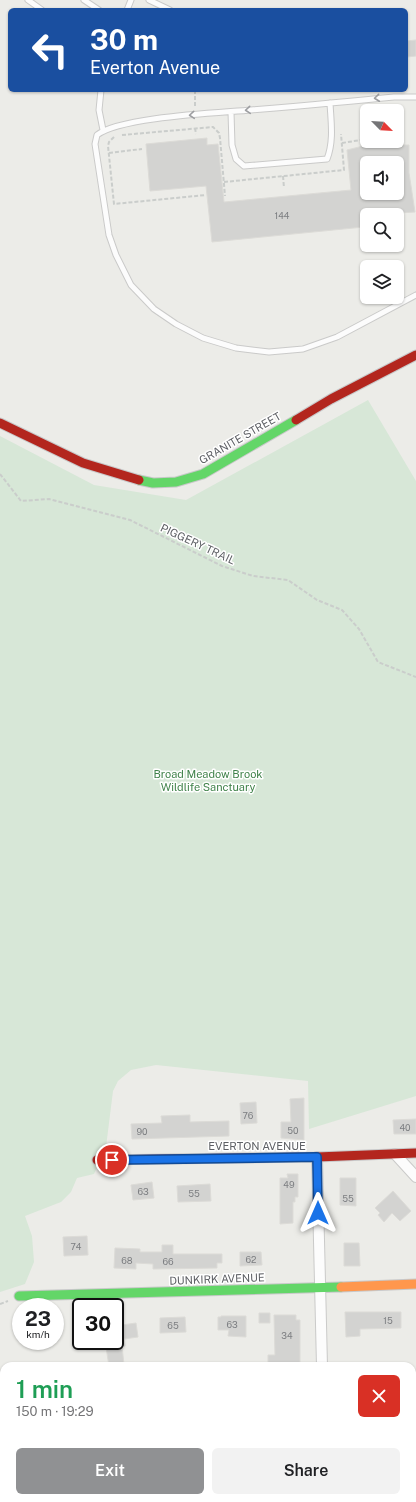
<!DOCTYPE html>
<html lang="en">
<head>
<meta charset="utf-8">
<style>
  body { margin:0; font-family:"Public Sans",sans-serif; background:#f2f2f2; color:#202124; height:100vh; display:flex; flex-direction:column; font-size:15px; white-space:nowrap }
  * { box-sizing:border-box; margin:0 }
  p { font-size:13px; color:#757577 }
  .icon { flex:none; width:22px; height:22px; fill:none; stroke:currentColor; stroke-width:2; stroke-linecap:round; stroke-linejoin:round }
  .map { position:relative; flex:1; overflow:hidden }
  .panel { position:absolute; left:0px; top:1362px; width:416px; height:140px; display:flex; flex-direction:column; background:#fff; border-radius:12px 12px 0 0; box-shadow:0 1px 3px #0004 }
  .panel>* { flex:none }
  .hud { position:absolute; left:8px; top:8px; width:400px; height:84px; border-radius:6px; box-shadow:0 1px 3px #0004; background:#1a4fa0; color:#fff; overflow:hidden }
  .needle { width:26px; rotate:114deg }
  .fabs { position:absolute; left:360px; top:104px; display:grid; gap:8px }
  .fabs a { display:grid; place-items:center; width:44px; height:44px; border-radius:6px; background:#fff; box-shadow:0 1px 3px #0004; font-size:20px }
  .speed { position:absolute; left:12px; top:1298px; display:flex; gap:8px; font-size:20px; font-weight:700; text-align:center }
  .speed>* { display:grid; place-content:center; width:52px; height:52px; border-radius:50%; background:#fff; box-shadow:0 1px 3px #0004; line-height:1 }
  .speed small { font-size:10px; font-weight:400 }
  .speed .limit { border:2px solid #111; border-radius:6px; background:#fff; color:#111 }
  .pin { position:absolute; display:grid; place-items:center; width:34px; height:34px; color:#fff; margin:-17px; border:2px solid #fff; border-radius:50%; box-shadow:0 1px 4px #0007 }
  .me { position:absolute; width:44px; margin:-22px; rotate:0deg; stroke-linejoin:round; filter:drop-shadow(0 0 3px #0008) }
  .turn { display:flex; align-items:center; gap:14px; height:84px; padding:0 16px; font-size:18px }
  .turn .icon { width:52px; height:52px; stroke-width:2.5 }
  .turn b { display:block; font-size:28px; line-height:34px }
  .round { display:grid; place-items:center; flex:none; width:42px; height:42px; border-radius:6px; background:#f2f2f2 }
  .summary { display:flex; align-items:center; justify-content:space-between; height:68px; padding:0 16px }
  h1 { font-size:24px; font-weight:600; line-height:30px; color:#1e9e55 }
  .primary-button { display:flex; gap:8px; margin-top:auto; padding:8px 16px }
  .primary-button a { flex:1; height:46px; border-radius:6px; background:#909193; color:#fff; font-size:16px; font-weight:600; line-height:46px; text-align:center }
  .primary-button a+a { background:#f2f2f2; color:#202124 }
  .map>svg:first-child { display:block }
  .green { fill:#d7e7d7 }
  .building { fill:#d3d3d1; stroke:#dcdbd7; fill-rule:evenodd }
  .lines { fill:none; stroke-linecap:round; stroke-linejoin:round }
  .lane-casing { stroke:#cacac9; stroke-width:7 }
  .street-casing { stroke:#cacac9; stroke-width:12 }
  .fast-casing { stroke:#c8c8c9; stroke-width:11 }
  .slow-casing { stroke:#c8c8c9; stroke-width:11 }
  .jam-casing { stroke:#c8c8c9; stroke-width:11 }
  .path { stroke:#cacdcb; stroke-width:2; stroke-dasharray:4 2; stroke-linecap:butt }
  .lane { stroke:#fcfcfc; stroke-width:5 }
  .street { stroke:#fcfcfc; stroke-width:10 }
  .fast { stroke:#63d668; stroke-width:9 }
  .slow { stroke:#ff974d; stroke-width:9 }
  .jam { stroke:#b3261e; stroke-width:9 }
  .oneway { stroke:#9d9ea1 }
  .route-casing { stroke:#114b97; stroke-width:10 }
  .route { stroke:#1a73e8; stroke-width:7 }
  .labels { text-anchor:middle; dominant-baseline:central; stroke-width:3; stroke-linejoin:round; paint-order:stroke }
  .number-label { font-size:9px; fill:#7c7e81 }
  .street-label { font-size:11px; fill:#5e6065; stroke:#fff }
  .park-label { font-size:11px; fill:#40824a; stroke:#fff }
</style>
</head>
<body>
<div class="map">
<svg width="416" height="1502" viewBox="0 0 416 1502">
  <rect width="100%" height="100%" fill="#ecece8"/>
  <!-- green -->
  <path class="green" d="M 368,400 L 416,481 L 416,1096 L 309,1129 L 308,1081 L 156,1065 L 131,1070 L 118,1081 L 113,1091 L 106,1147 L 94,1174 L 77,1178 L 71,1192 L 61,1202 L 25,1216 L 32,1236 L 34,1262 L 25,1284 L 0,1292 L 0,436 L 94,485 L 186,500 Z"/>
  <!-- building -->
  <path class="building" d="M 416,40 L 416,56 L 407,57 L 406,41 Z
    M 207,138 L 207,145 L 218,144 L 224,202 L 351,190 L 347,150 L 383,141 L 392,141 L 392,145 L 409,145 L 409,173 L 415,212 L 367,215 L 367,216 L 363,217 L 364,227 L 212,242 L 206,186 L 150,191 L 146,144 ZM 367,163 L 397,163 L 397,193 L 367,193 Z
    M 304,1098 L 304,1140 L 281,1138 L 281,1122 L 291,1122 L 290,1099 Z
    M 256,1102 L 257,1123 L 241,1124 L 240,1103 Z
    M 190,1115 L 190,1122 L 229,1121 L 229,1136 L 132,1139 L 131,1124 L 162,1123 L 161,1116 Z
    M 416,1119 L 416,1134 L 394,1134 L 393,1120 Z
    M 287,1174 L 298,1174 L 298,1197 L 295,1197 L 295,1202 L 293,1202 L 293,1223 L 280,1224 L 280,1178 L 288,1178 Z
    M 340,1178 L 356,1178 L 356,1206 L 340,1205 Z
    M 152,1182 L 154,1198 L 133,1200 L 131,1185 Z
    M 210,1184 L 211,1201 L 178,1202 L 177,1186 Z
    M 393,1191 L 411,1211 L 400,1221 L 392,1213 L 384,1222 L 378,1215 L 380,1213 L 375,1208 Z
    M 87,1236 L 88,1255 L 64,1256 L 63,1237 Z
    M 344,1243 L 359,1243 L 360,1266 L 344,1266 Z
    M 162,1245 L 173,1245 L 173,1254 L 222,1254 L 222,1263 L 217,1263 L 217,1268 L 153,1269 L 153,1264 L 136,1263 L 136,1269 L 114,1268 L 115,1248 L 140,1249 L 140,1252 L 162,1252 Z
    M 240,1252 L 261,1252 L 262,1265 L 240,1266 Z
    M 345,1312 L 401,1312 L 401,1328 L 360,1329 L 360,1336 L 346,1337 Z
    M 259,1313 L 270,1313 L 270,1323 L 259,1323 Z
    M 274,1315 L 296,1315 L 296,1320 L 300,1320 L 300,1366 L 268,1366 L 268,1355 L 275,1355 Z
    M 221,1316 L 246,1316 L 246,1337 L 228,1336 L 229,1330 L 218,1330 L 218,1317 L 221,1317 Z
    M 185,1317 L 186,1332 L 160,1333 L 160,1318 Z
    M 115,1318 L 120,1318 L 122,1325 L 136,1323 L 138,1337 L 124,1339 L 125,1346 L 122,1346 L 124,1365 L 109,1366 L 105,1341 L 115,1341 Z"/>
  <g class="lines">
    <defs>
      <path id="lane" d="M 28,0 L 42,10
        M 84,0 L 99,10
        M 149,0 L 170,10
        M 127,10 L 131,0
        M 101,90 L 99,110 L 103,130
        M 416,97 L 394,97 C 346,102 299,106 251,110 C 218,113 120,117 97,135 L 95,144 L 109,235 L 116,255 L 131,285 L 154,309 L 176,324 L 203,338 L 236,348 L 269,352 L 303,349 L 337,337 L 416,295
        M 231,112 L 232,145 L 236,159 L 244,166 L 327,159 C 334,141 331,122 330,103"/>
      <path id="street" d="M 395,1154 L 416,1177
        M 317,1157 L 322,1366
        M 412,1406 L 416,1406
        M 325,1498 L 325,1502"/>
      <path id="fast" d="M 139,480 L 153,483 L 176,482 L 203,474 L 296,420
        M 19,1296 L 341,1287"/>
      <path id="slow" d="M 341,1287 L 416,1284"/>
      <path id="jam" d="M 296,420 L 331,399 L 416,355
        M 0,423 L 83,463 L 139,480
        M 97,1160 L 317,1157 L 416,1153"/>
    </defs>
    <!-- lane casing -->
    <use href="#lane" class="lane-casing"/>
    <!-- street casing -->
    <use href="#street" class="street-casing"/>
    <!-- fast casing -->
    <use href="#fast" class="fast-casing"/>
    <!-- slow casing -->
    <use href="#slow" class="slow-casing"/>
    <!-- jam casing -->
    <use href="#jam" class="jam-casing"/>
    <!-- path -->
    <path class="path" d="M 195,90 L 195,107
      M 195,128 L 196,134
      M 122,135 L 213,127 L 219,133 L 220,138 L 225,196
      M 114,137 L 109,142 L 108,146 L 114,204 L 206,195
      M 342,143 L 367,139
      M 109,153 L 142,149
      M 283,176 L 284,188
      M 224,182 L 344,170 L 341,134
      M 0,474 L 21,501 L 49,499 L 130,520 L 222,566 L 253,576 L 288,580 L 317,600 L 342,610 L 359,629 L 378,662 L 416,677
      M 0,1304 L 8,1301"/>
    <!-- lane -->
    <use href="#lane" class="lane"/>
    <!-- street -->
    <use href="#street" class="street"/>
    <!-- fast -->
    <use href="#fast" class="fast"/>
    <!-- slow -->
    <use href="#slow" class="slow"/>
    <!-- jam -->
    <use href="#jam" class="jam"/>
  </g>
  <!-- one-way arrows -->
  <defs><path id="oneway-chevron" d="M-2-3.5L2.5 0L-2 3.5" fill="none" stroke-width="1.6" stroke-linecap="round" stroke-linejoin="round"/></defs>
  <g class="oneway">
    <use href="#oneway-chevron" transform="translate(377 98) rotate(174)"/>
    <use href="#oneway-chevron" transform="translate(248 110) rotate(175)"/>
    <use href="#oneway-chevron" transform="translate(192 115) rotate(175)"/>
  </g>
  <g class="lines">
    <defs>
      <path id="route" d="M 112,1160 L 317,1157 L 318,1213"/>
    </defs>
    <!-- route casing -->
    <use href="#route" class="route-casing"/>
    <!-- route -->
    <use href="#route" class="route"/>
  </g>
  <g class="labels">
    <!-- number labels -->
    <g class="number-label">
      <text x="282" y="215">144</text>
      <text x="248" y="1115">76</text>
      <text x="405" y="1127">40</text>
      <text x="293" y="1130">50</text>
      <text x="142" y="1131">90</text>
      <text x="289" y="1184">49</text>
      <text x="143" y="1191">63</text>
      <text x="194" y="1193">55</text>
      <text x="348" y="1198">55</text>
      <text x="76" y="1246">74</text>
      <text x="251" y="1259">62</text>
      <text x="127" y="1260">68</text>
      <text x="168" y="1261">66</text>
      <text x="388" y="1320">15</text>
      <text x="232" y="1324">63</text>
      <text x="173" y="1325">65</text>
      <text x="287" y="1335">34</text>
    </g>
    <!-- street labels -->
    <g class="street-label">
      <text transform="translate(240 438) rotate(-30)">GRANITE STREET</text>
      <text transform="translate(198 544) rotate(25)">PIGGERY TRAIL</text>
      <text x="257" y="1146">EVERTON AVENUE</text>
      <text transform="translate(217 1279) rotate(-2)">DUNKIRK AVENUE</text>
    </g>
    <!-- park labels -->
    <g class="park-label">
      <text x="208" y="774">Broad Meadow Brook<tspan x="208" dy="13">Wildlife Sanctuary</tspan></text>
    </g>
  </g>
</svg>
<div class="fabs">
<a><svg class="needle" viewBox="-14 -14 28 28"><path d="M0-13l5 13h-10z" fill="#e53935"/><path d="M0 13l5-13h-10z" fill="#757577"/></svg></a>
<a><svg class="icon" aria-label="sound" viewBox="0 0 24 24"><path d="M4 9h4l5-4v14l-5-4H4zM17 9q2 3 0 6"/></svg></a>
<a><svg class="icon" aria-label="search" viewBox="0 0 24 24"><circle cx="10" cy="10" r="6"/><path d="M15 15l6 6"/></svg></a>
<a><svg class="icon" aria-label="layers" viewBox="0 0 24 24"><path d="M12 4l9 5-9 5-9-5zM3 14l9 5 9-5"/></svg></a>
</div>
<div class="speed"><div>23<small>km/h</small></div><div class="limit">30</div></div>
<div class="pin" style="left:112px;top:1160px;background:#d93025"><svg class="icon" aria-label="arrive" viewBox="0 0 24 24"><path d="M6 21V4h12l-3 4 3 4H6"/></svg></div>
<svg class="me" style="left:318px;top:1213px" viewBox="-20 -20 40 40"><path d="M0-17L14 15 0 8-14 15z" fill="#1a73e8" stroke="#fff" stroke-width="4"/></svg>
<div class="hud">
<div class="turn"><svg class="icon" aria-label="left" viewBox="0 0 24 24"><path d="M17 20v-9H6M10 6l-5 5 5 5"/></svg><div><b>30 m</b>Everton Avenue</div></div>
</div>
<section class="panel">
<div class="summary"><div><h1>1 min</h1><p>150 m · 19:29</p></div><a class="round" style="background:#d93025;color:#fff"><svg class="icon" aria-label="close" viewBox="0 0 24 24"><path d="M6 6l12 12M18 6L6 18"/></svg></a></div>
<div class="primary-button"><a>Exit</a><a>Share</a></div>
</section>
</div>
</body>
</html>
